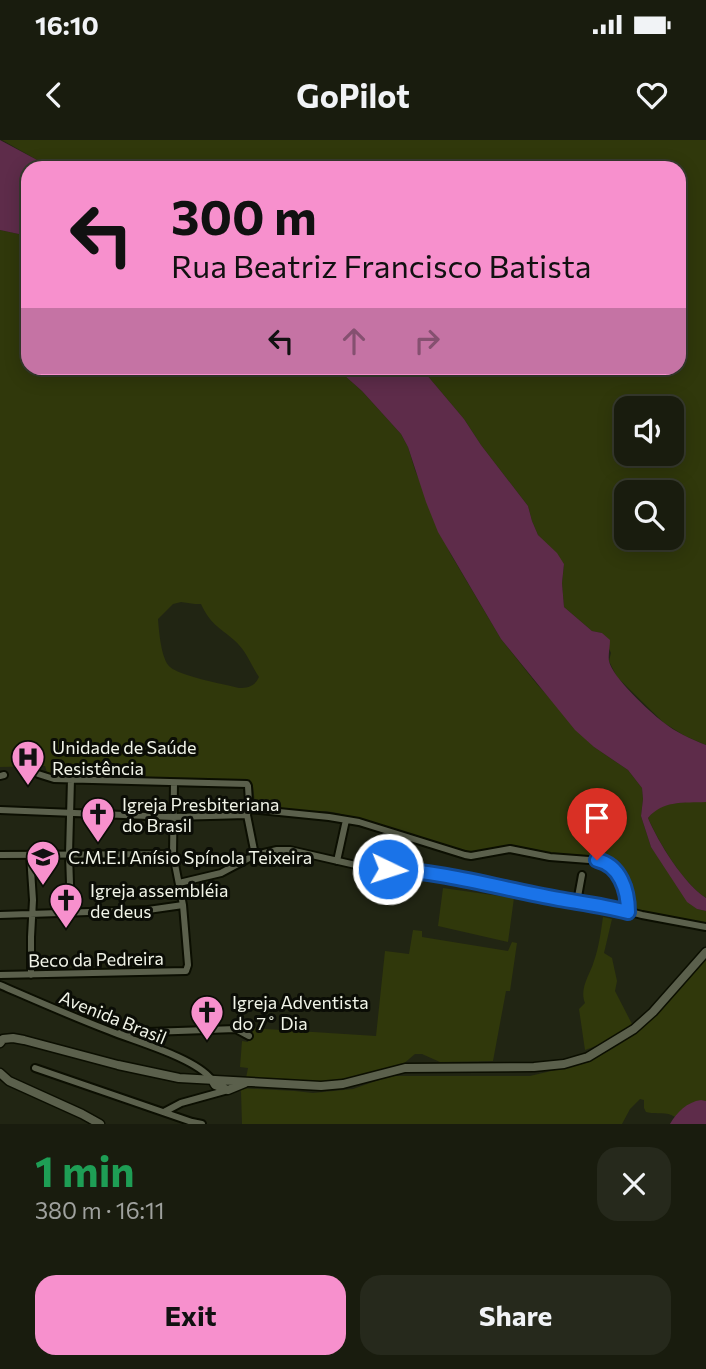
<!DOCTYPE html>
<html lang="en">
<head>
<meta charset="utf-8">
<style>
  body { margin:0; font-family:Commissioner,sans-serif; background:#26291c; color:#f1f3f6; height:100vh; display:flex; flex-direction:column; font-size:26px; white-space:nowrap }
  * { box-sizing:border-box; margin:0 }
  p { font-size:23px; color:#9fa19e }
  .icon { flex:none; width:38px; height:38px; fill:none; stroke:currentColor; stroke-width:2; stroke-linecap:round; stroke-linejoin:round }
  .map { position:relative; height:984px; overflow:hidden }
  .sheet { display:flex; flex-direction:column; background:#191c0e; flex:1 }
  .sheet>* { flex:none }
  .guide { position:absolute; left:21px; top:21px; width:665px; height:214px; border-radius:21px; box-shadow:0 4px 18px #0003,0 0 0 2px #373a2e; background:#f790cd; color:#111; overflow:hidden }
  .controls { position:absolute; left:614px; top:256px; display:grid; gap:14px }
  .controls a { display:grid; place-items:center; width:70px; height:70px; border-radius:14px; background:#191c0e; box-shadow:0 4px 18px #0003,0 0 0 2px #373a2e; font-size:35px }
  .pin { position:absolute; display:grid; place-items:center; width:60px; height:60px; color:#fff; margin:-72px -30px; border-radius:50% 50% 50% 0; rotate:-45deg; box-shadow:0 0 7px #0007 }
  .pin .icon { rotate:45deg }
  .me { position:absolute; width:77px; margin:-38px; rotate:94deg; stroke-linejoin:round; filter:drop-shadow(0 0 5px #0008) }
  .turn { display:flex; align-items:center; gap:24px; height:147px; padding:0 35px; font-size:32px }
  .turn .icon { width:91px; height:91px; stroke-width:2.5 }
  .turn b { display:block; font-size:49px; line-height:60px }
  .lanes { display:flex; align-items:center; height:66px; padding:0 35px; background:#0003; justify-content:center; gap:35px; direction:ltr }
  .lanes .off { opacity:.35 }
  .round { display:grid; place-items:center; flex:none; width:74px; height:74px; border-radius:21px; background:#26291c }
  .head { display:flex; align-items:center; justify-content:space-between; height:119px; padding:0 35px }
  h1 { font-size:42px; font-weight:700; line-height:52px; color:#1e9e55 }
  .primary-button { display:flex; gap:14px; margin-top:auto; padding:14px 35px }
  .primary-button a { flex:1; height:80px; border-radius:21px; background:#f790cd; color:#111; font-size:28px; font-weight:700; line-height:80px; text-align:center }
  .primary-button a+a { background:#26291c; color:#f1f3f6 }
  .status { display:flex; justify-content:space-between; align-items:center; height:49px; padding:0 35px; background:#191c0e; direction:ltr }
  .status svg { height:19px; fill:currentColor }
  header { display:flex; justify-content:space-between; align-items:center; height:91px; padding:0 35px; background:#191c0e; font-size:32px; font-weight:700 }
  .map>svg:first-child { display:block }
  .green { fill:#30380b; fill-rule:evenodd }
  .water { fill:#5e2c4a }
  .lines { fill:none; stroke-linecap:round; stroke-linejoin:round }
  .street-casing { stroke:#0b0e01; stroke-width:10 }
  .secondary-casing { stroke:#0b0e01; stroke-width:11 }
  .street { stroke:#5b604c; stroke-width:6 }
  .secondary { stroke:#5b604c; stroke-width:8 }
  .route-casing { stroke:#114b97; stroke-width:18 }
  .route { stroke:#1a73e8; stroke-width:12 }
  .labels { text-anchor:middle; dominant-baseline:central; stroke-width:6; stroke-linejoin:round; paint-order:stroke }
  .poi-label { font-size:18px; fill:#f1f4e8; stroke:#0b0d06; text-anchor:start }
  .street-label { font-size:18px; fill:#f1f4e8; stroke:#0b0d06 }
</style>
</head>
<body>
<div class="status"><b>16:10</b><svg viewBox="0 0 49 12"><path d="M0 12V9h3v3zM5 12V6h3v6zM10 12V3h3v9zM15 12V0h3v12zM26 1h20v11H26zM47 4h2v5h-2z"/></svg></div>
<header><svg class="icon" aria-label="back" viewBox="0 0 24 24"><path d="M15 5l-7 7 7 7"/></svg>GoPilot<svg class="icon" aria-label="heart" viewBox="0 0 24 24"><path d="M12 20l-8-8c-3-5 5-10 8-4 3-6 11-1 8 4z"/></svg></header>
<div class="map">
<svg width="706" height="984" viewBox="0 0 706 984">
  <rect width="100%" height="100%" fill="#212513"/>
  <!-- green -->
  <path class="green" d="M 2,0 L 706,0 L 706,605 L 685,596 L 664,583 L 617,537 L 609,521 L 611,513 L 602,493 L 592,491 L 564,467 L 562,443 L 564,424 L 538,395 L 532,381 L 528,366 L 481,305 L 464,279 L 421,228 L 679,228 L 679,28 L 93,28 L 39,21 ZM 626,268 L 672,268 L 672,313 L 626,313 ZM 626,352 L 672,352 L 672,397 L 626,397 Z
    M 0,90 L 28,96 L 28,228 L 336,228 L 362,251 L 401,294 L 408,307 L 415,330 L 450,413 L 501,499 L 536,543 L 594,607 L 628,630 L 642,648 L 643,659 L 641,676 L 651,707 L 697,769 L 706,771 L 706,784 L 641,774 C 629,760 625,740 616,724 L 582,716 L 557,716 L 518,708 L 469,713 L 450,710 L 386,686 L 337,673 L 326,671 L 307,673 L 261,668 L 255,663 L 253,647 L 245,643 L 48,636 L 45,626 L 0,627 ZM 181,462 L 195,464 L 201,464 C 211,485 218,486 234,500 C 246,510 251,525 259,537 C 255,546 248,548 239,548 C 223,544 180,536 170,527 C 161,519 159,491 158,479 L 173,464 Z
    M 686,662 L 706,662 L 706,758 C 684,744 659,703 648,678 C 659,664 669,664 686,662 Z
    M 443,748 L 514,758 L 508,802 L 438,786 Z
    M 603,777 L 612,779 L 604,813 L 612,818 L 617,841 L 615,851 L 632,884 C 617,897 602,904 585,910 L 579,869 L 585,863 C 579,848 590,835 594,821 C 599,807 601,791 603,777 Z
    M 413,790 L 422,791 L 422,797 L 508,811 L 512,802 L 517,803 L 510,851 L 506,851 L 493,921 L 440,922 L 422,914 L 415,914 L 402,925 L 341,942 L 317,944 L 246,938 L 248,928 L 240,927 L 242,901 L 248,902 L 251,888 L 376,896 L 385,811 L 409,814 Z
    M 706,818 L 706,961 C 693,959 683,968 675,977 C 667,971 656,975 646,972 L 644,968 L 644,960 L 640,959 L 630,969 L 622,984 L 242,984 L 241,952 L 239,948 L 295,951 L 313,953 L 353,949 L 390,936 L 530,936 L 568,927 L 595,918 L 612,909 L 636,894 L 671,859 Z"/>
  <!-- water -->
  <path class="water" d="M 0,0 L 39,21 L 93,28 L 28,28 L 28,96 L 0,90 Z
    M 336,228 L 421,228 L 464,279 L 481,305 L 528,366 L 532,381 L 538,395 L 557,413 L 564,424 L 562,443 L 564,467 L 592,491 L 602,493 L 610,500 C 610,506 608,516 609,521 C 612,537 650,572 663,582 C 675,592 691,599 706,605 L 706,662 C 684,663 663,660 648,678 C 658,702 684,744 706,758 L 706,771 L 697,769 L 687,762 L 651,707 L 641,676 L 643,659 L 642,648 L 628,630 L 594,607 L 575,590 L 501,499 L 438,392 L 426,362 L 408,307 L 401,294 L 362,251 Z
    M 701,960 L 706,961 L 706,984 L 670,984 C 677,972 687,962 701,960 Z"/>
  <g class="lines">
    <defs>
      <path id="street" d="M 38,634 L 54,639 L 247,644 L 248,646 L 249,663 L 247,675 L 255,715
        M 0,636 L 4,635
        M 248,669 L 329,677 L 359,682 L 465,715 L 471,716 L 510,709 L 550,717 L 602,721 L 611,727 L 623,742 L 627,757 L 628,772
        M 0,670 L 173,677 L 247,675
        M 0,715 L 173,714
        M 30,715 L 33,760 L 31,797 L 31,835
        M 337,721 L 346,680
        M 179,743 L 221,733 L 255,715 L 277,710 L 290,710 L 360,726 L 415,730 L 444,734 L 559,759 L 603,765 L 642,775 L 706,787
        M 577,762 L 582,735
        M 71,774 L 69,714 L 71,639
        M 0,775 L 148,770 L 183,765
        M 0,835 L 186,831 L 188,825 L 183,765 L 173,714 L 174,643
        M 0,845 C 37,861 73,877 110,891 C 137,902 196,918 212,940
        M 120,893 L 236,889 L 249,896
        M 35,928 L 192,982 L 202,984
        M 164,972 L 181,963 L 228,950"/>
      <path id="secondary" d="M 0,903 L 3,899 L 13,898 L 24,900 L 118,925 L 179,938 L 321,946 L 343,944 L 405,928 L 534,927 L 564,924 L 588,917 L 634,889 L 653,872 L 706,812
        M 0,933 L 9,941 L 82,974 L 100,984
        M 212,940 L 215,945 L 228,950 L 245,943"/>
    </defs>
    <!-- street casing -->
    <use href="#street" class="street-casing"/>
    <!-- secondary casing -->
    <use href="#secondary" class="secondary-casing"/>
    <!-- street -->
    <use href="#street" class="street"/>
    <!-- secondary -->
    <use href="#secondary" class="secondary"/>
  </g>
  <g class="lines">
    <defs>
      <path id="route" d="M 388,729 C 447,732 502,749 559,759 C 582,763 605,766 628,772 C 628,750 620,725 597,720"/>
    </defs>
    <!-- route casing -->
    <use href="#route" class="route-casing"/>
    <!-- route -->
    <use href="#route" class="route"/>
  </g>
  <!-- icons -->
  <defs>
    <symbol id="hospital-pin" viewBox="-11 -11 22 30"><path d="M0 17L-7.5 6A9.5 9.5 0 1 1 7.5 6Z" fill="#f790cd" stroke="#0b0d06"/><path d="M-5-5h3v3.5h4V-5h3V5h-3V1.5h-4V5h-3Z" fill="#111"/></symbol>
    <symbol id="church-pin" viewBox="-11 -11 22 30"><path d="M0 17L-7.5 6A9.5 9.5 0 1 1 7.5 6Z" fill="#f790cd" stroke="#0b0d06"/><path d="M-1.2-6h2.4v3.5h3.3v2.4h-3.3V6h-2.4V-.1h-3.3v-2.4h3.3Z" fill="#111"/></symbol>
    <symbol id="school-pin" viewBox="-11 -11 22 30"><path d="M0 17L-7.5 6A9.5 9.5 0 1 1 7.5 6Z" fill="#f790cd" stroke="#0b0d06"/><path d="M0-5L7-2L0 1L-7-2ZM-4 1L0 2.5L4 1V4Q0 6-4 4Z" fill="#111"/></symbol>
  </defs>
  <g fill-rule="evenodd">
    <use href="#hospital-pin" x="9" y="598" width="38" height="52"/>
    <use href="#church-pin" x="79" y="655" width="38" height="52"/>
    <use href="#school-pin" x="24" y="698" width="38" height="52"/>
    <use href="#church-pin" x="47" y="741" width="38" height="52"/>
    <use href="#church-pin" x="188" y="853" width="38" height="52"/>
  </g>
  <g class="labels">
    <!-- poi labels -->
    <g class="poi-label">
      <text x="52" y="607">Unidade de Saúde<tspan x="52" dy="21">Resistência</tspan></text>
      <text x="122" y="664">Igreja Presbiteriana<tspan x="122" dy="21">do Brasil</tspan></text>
      <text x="68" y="717">C.M.E.I Anísio Spínola Teixeira</text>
      <text x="90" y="750">Igreja assembléia<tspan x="90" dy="21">de deus</tspan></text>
      <text x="232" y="862">Igreja Adventista<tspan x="232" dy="21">do 7˚ Dia</tspan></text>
    </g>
    <!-- street labels -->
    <g class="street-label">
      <text transform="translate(96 819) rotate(-1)">Beco da Pedreira</text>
      <text transform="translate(113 877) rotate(22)">Avenida Brasil</text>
    </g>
  </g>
</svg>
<div class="controls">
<a><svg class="icon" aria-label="sound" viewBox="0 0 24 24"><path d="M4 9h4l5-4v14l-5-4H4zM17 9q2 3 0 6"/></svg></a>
<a><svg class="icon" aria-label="search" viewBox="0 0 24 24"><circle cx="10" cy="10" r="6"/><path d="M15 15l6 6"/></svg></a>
</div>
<div class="pin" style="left:597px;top:720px;background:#d93025"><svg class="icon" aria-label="arrive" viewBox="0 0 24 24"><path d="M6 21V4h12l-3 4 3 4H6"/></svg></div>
<svg class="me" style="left:388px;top:729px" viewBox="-20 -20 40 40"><circle r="17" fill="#1a73e8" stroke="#fff" stroke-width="3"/><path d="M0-11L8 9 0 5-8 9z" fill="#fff"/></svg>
<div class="guide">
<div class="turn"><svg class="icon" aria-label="left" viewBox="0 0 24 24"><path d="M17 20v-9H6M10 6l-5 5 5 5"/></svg><div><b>300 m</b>Rua Beatriz Francisco Batista</div></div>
<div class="lanes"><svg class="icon" aria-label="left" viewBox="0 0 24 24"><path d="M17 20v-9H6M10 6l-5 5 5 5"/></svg><svg class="icon off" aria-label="ahead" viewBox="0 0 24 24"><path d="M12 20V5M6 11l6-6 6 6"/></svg><svg class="icon off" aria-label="right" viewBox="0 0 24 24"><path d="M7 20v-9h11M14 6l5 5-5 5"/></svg></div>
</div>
</div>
<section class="sheet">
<div class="head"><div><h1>1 min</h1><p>380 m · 16:11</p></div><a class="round"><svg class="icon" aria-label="close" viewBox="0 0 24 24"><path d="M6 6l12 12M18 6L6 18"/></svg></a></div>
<div class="primary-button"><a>Exit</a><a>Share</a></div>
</section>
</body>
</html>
